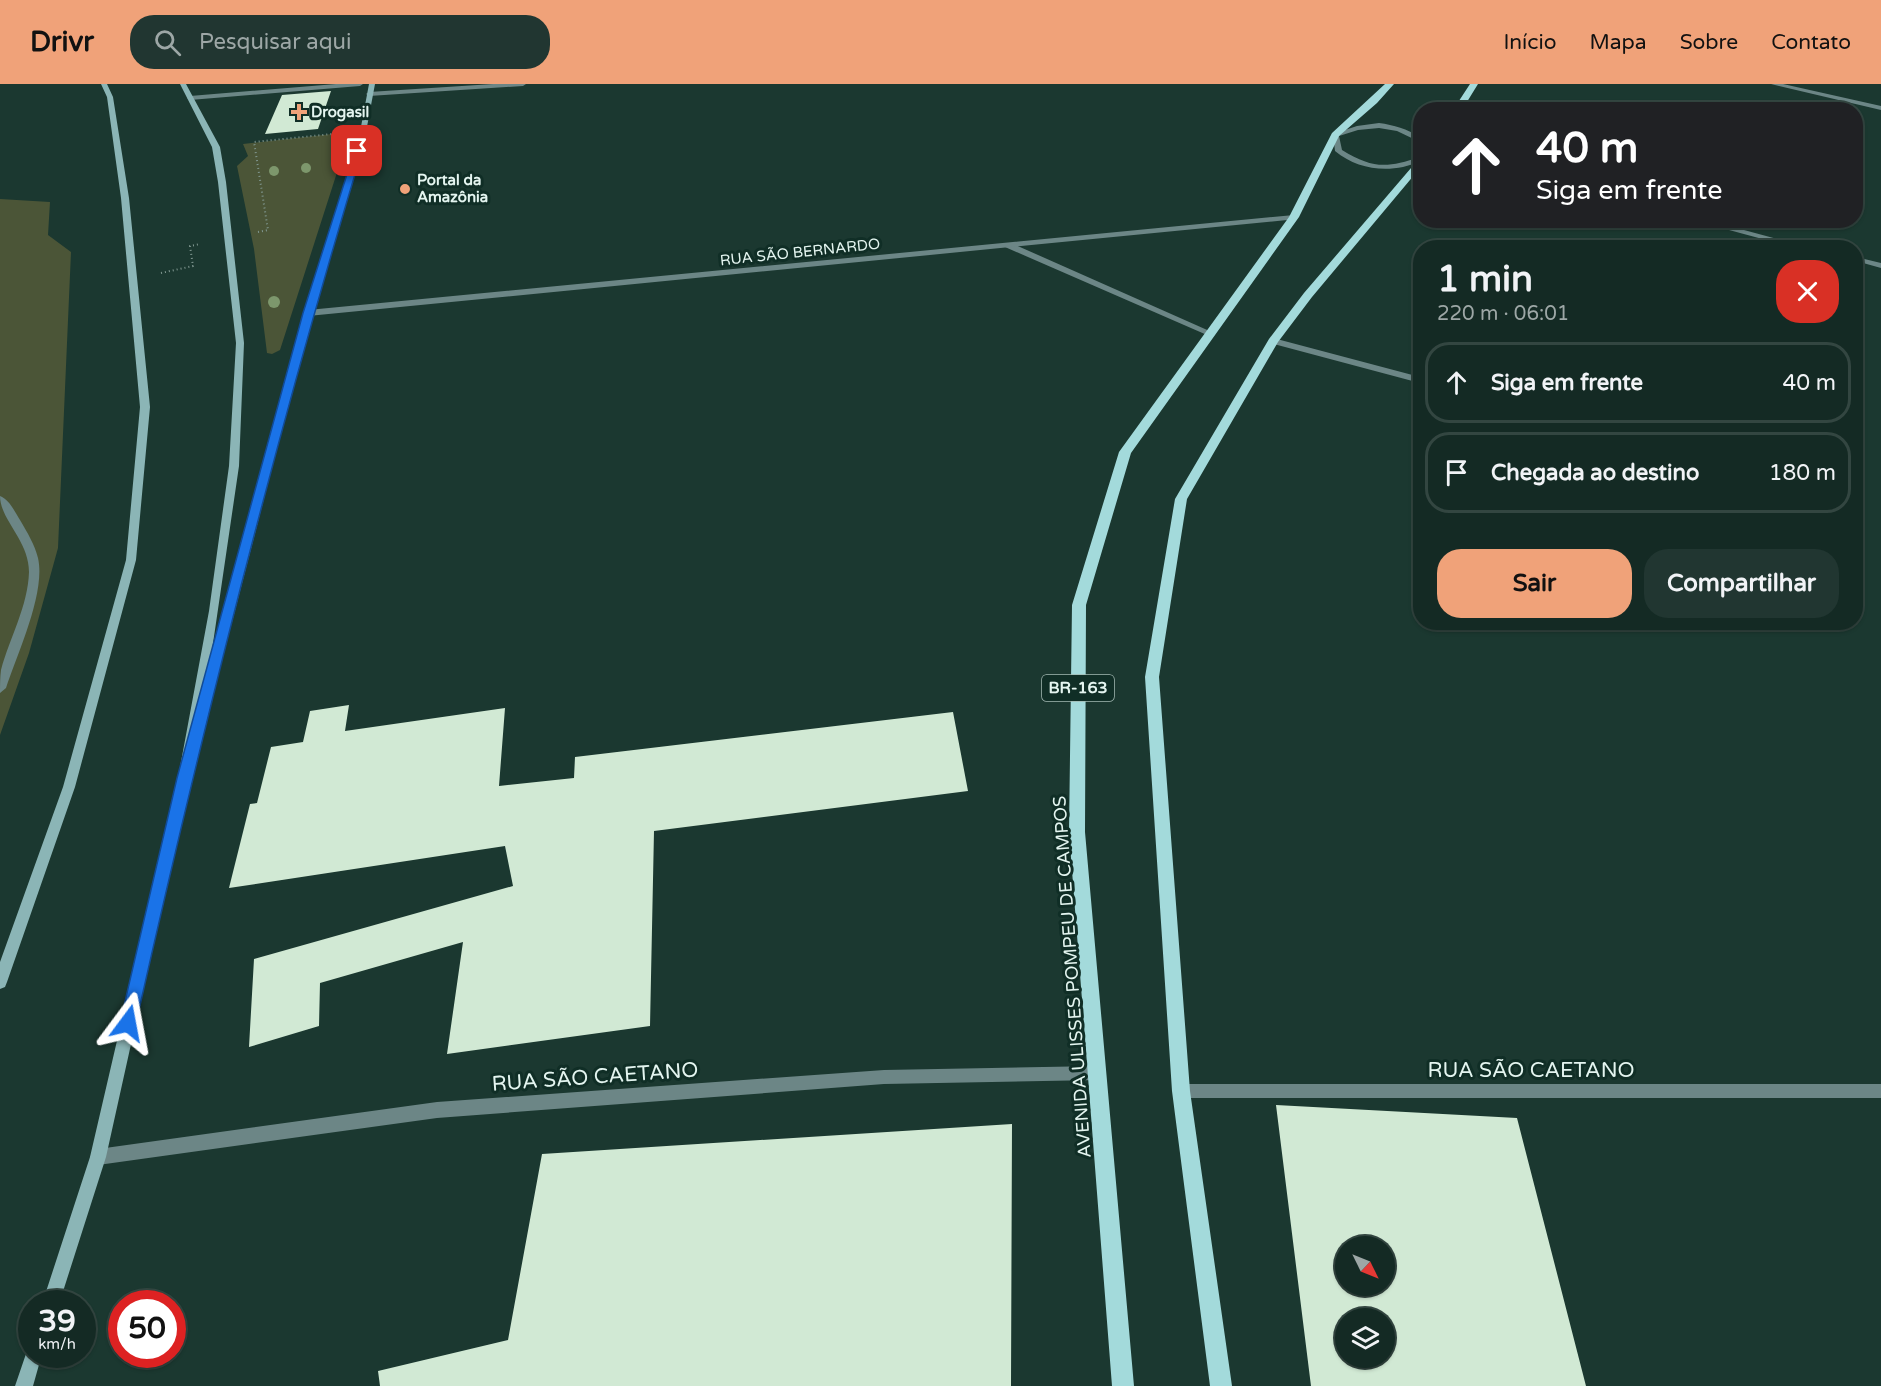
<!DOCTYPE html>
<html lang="pt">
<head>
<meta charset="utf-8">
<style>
  body { margin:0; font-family:"Varela Round",sans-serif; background:#213631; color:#f1f3f6; height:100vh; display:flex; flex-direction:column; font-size:22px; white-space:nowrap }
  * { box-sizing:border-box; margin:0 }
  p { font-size:20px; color:#9da7a6 }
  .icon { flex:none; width:33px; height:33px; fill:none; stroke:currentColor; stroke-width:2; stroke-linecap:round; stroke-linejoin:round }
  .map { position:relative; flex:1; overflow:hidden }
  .details { position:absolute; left:1413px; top:156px; width:450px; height:390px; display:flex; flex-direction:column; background:#142a24; border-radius:24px; box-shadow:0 2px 4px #0004,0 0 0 2px #334641 }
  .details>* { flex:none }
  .banner { position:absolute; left:1413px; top:18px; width:450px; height:126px; border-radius:24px; box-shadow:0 2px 4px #0004,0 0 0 2px #334641; background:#202124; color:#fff; overflow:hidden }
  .needle { width:39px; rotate:133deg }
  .tools { position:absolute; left:1335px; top:1152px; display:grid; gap:12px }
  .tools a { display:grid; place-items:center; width:60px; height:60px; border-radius:50%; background:#142a24; box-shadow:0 2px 4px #0004,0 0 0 2px #334641; font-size:30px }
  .speed { position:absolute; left:18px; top:1206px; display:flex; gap:12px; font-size:30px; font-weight:700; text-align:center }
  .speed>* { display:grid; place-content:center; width:78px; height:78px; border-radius:50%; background:#142a24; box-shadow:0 2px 4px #0004,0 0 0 2px #334641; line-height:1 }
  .speed small { font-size:15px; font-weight:400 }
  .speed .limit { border:9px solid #d22; background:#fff; color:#111 }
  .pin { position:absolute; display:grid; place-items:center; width:51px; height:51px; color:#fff; margin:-26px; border-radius:12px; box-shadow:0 3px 9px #0006 }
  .me { position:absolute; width:66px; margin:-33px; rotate:13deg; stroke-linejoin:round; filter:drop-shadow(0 0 4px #0008) }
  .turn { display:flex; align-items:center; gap:21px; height:126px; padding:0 24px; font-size:27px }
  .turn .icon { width:78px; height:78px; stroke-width:2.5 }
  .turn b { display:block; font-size:42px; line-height:51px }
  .round { display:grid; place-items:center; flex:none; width:63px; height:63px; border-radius:24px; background:#213631 }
  .summary { display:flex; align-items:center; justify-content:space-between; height:102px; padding:0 24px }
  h1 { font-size:36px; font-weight:700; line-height:45px }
  .cta { display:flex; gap:12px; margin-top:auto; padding:12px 24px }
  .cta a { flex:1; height:69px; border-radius:24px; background:#f0a279; color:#111; font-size:24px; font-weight:700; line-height:69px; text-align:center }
  .cta a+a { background:#213631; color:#f1f3f6 }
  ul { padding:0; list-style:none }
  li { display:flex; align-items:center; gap:18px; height:81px; margin:0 12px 9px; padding:0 12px; border:3px solid #334641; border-radius:24px }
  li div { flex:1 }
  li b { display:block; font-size:22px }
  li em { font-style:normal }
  header { display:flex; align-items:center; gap:36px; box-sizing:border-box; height:84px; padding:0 30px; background:#f0a279; color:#111 }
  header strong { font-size:28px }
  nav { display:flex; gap:33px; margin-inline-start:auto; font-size:21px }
  .search { width:420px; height:54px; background:#213631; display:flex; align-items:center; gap:15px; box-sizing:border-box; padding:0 21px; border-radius:24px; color:#9da7a6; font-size:22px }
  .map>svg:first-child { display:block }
  .green { fill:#4b5537 }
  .building { fill:#d1e9d4; fill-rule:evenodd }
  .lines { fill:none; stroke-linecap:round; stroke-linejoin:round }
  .path { stroke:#819891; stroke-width:2; stroke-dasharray:1 3; stroke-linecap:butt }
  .service { fill:#6c8686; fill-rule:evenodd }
  .minor { fill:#6c8686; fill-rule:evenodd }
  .secondary { fill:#8bb5b6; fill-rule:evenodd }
  .primary { fill:#a3dadb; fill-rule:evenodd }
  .tree { fill:#7d976c }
  .route { fill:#1a73e8; stroke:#114b97; stroke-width:1.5 }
  .poi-dot { fill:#f0a279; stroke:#102e26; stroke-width:2 }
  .labels { text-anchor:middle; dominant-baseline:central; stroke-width:6; stroke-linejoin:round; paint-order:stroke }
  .far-poi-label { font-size:15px; font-weight:bold; fill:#e4f5f0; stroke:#102e26; text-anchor:start }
  .far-street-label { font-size:15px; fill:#e4f5f0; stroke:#102e26 }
  .shield { fill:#102e26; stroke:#a4b9b3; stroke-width:1.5 }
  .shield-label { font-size:16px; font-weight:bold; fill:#e4f5f0 }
  .street-label { font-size:18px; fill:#e4f5f0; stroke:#102e26 }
  .near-street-label { font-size:21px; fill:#e4f5f0; stroke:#102e26 }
</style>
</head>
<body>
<header>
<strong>Drivr</strong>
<div class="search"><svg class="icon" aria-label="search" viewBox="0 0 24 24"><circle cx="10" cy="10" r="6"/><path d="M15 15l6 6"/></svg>Pesquisar aqui</div>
<nav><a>Início</a><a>Mapa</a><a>Sobre</a><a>Contato</a></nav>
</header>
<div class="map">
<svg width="1881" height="1302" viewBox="0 0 1881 1302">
  <rect width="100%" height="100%" fill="#1b3830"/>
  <!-- green -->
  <path class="green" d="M 350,48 L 280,266 L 272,270 L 267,269 L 254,165 L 237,82 L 248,72 L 243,60 Z
    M 0,115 L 50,118 L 48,151 L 71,168 L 58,464 L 29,569 L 0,651 Z"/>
  <!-- building -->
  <path class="building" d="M 331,7 L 318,45 L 265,50 L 282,11 Z
    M 349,621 L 345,647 L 505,624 L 499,702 L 574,694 L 575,673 L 953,628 L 968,707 L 654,747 L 650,942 L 447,970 L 463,858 L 320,899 L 319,942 L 249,963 L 254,875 L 513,802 L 505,762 L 229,804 L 250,720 L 257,719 L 271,663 L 303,658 L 310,627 Z
    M 1276,1021 L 1517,1034 L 1586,1302 L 1311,1302 ZM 1346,1162 L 1384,1162 L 1384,1202 L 1346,1202 ZM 1346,1234 L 1384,1234 L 1384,1274 L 1346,1274 Z
    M 1012,1040 L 1011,1302 L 380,1302 L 378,1287 L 508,1256 L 542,1070 Z"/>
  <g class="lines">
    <!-- path -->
    <path class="path" d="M 258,148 L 268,146 L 254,58 L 332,50
      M 161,189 L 193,182 L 190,162 L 200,160"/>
    <!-- service -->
    <path class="service" d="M 336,0 L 363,0 L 360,2 L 190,16 L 187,14 L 190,12 Z
      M 1771,0 L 1783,0 L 1881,22 L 1881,26 Z
      M 1005,159 L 1011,159 L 1214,249 L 1207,251 L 1005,163 Z
      M 1273,254 L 1420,293 L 1420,299 L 1270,259 L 1269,257 Z
      M 0,412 C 9,415 15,428 20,436 C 27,448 35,461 38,474 C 46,509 17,570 6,604 L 0,609 C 0,601 0,593 1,586 C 10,553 28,522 29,488 C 29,456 0,436 0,412 Z"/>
    <!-- minor -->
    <path class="minor" d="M 493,0 L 526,0 L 523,2 L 369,12 L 366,10 L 369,8 Z
      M 1379,39 C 1394,41 1407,45 1420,53 L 1420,58 L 1397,47 L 1379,44 L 1358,46 L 1339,52 L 1342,66 C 1373,85 1387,84 1420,73 L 1420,77 C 1393,90 1359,87 1335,67 L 1333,50 L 1357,42 Z
      M 1294,131 L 1297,131 L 1297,135 L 308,232 L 304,229 L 308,226 Z
      M 1692,136 L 1707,136 L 1811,164 L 1796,164 Z
      M 1856,173 L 1881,179 L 1881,184 L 1856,177 Z
      M 1098,982 L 1103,984 L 1105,989 L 1103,994 L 1098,996 L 884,1000 L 437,1034 L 98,1081 L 93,1078 L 90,1073 L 93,1068 L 98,1065 L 437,1018 L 884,986 Z
      M 1181,1000 L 1881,1000 L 1881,1014 L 1181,1014 L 1176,1012 L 1174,1007 L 1176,1002 Z"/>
    <!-- secondary -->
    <path class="secondary" d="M 101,0 L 107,0 L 113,13 L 129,114 L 150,323 L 136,476 L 75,703 L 7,898 L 5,903 L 0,905 L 0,878 L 63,703 L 126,476 L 140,323 L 121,114 L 107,13 Z
      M 180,0 L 186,0 L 220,63 L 226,98 L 244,259 L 239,382 L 211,573 L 304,229 L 360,48 L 369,0 L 375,0 L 366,48 L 312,229 L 212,615 L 210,618 L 203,619 L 190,694 L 106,1073 L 59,1220 L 42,1220 L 90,1073 L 178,694 L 209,527 L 229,382 L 236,259 L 218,98 L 212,63 Z
      M 32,1262 L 32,1270 L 42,1270 L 33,1302 L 15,1302 L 28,1264 Z"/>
    <!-- primary -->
    <path class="primary" d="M 1385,0 L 1394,0 L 1377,19 L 1339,52 L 1299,133 L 1131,369 L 1086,521 L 1085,748 L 1134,1302 L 1112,1302 L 1069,748 L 1072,521 L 1119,368 L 1289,133 L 1332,49 Z
      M 1470,0 L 1478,0 L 1462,26 L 1453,26 Z
      M 1420,76 L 1420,84 L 1312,213 L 1278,258 L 1187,415 L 1159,593 L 1190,1007 L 1232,1302 L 1210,1302 L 1172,1007 L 1145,593 L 1175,415 L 1269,255 L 1304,209 L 1417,77 Z"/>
  </g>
  <!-- trees -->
  <g class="tree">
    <circle cx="306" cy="84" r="5"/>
    <circle cx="274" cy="87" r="5"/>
    <circle cx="274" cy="218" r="6"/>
  </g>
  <!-- route -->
  <path class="route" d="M 355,65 L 362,67 C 275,355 202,646 136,939 L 134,945 L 128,947 L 122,945 L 120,939 L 177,694 L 303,229 Z"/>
  <!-- markers -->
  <g class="poi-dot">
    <path d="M296 19h6v6h6v6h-6v6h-6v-6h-6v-6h6z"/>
    <circle cx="405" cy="105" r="6"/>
  </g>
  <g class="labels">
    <!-- far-poi labels -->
    <g class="far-poi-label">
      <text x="311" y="28">Drogasil</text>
      <text x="417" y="96">Portal da<tspan x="417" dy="17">Amazônia</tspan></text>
    </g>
    <!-- far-street labels -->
    <g class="far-street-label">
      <text transform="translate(800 168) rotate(-6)">RUA SÃO BERNARDO</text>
    </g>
    <!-- shield labels -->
    <rect class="shield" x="1042" y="591" width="72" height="26" rx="4.5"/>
    <g class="shield-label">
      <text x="1078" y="604">BR-163</text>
    </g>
    <!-- street labels -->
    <g class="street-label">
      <text transform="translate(1072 893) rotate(-94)">AVENIDA ULISSES POMPEU DE CAMPOS</text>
    </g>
    <!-- near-street labels -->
    <g class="near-street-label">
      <text x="1531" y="986">RUA SÃO CAETANO</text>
      <text transform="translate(595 993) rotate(-4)">RUA SÃO CAETANO</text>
    </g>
  </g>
</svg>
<div class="tools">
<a><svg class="needle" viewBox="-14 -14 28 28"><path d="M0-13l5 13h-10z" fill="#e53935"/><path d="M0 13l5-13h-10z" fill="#9da7a6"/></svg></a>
<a><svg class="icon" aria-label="layers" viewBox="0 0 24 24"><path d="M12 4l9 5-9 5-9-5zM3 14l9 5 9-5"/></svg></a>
</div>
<div class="speed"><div>39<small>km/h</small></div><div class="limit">50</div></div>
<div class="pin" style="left:357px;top:67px;background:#d93025"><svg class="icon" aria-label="arrive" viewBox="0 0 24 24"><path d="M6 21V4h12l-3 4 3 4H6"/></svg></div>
<svg class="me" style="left:128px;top:939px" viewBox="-20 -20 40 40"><path d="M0-17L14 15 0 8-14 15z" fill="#1a73e8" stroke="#fff" stroke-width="4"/></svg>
<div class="banner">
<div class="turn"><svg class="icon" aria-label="ahead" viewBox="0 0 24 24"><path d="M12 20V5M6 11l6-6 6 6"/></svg><div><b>40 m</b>Siga em frente</div></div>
</div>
<section class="details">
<div class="summary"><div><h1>1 min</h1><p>220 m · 06:01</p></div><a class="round" style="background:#d93025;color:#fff"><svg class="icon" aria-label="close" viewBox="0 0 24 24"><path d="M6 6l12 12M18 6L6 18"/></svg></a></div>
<ul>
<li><svg class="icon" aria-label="ahead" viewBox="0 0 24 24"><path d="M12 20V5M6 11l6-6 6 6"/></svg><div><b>Siga em frente</b></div><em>40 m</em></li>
<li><svg class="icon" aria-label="arrive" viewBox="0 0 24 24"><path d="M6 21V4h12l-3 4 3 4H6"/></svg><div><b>Chegada ao destino</b></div><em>180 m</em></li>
</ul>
<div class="cta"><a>Sair</a><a>Compartilhar</a></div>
</section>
</div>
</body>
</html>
